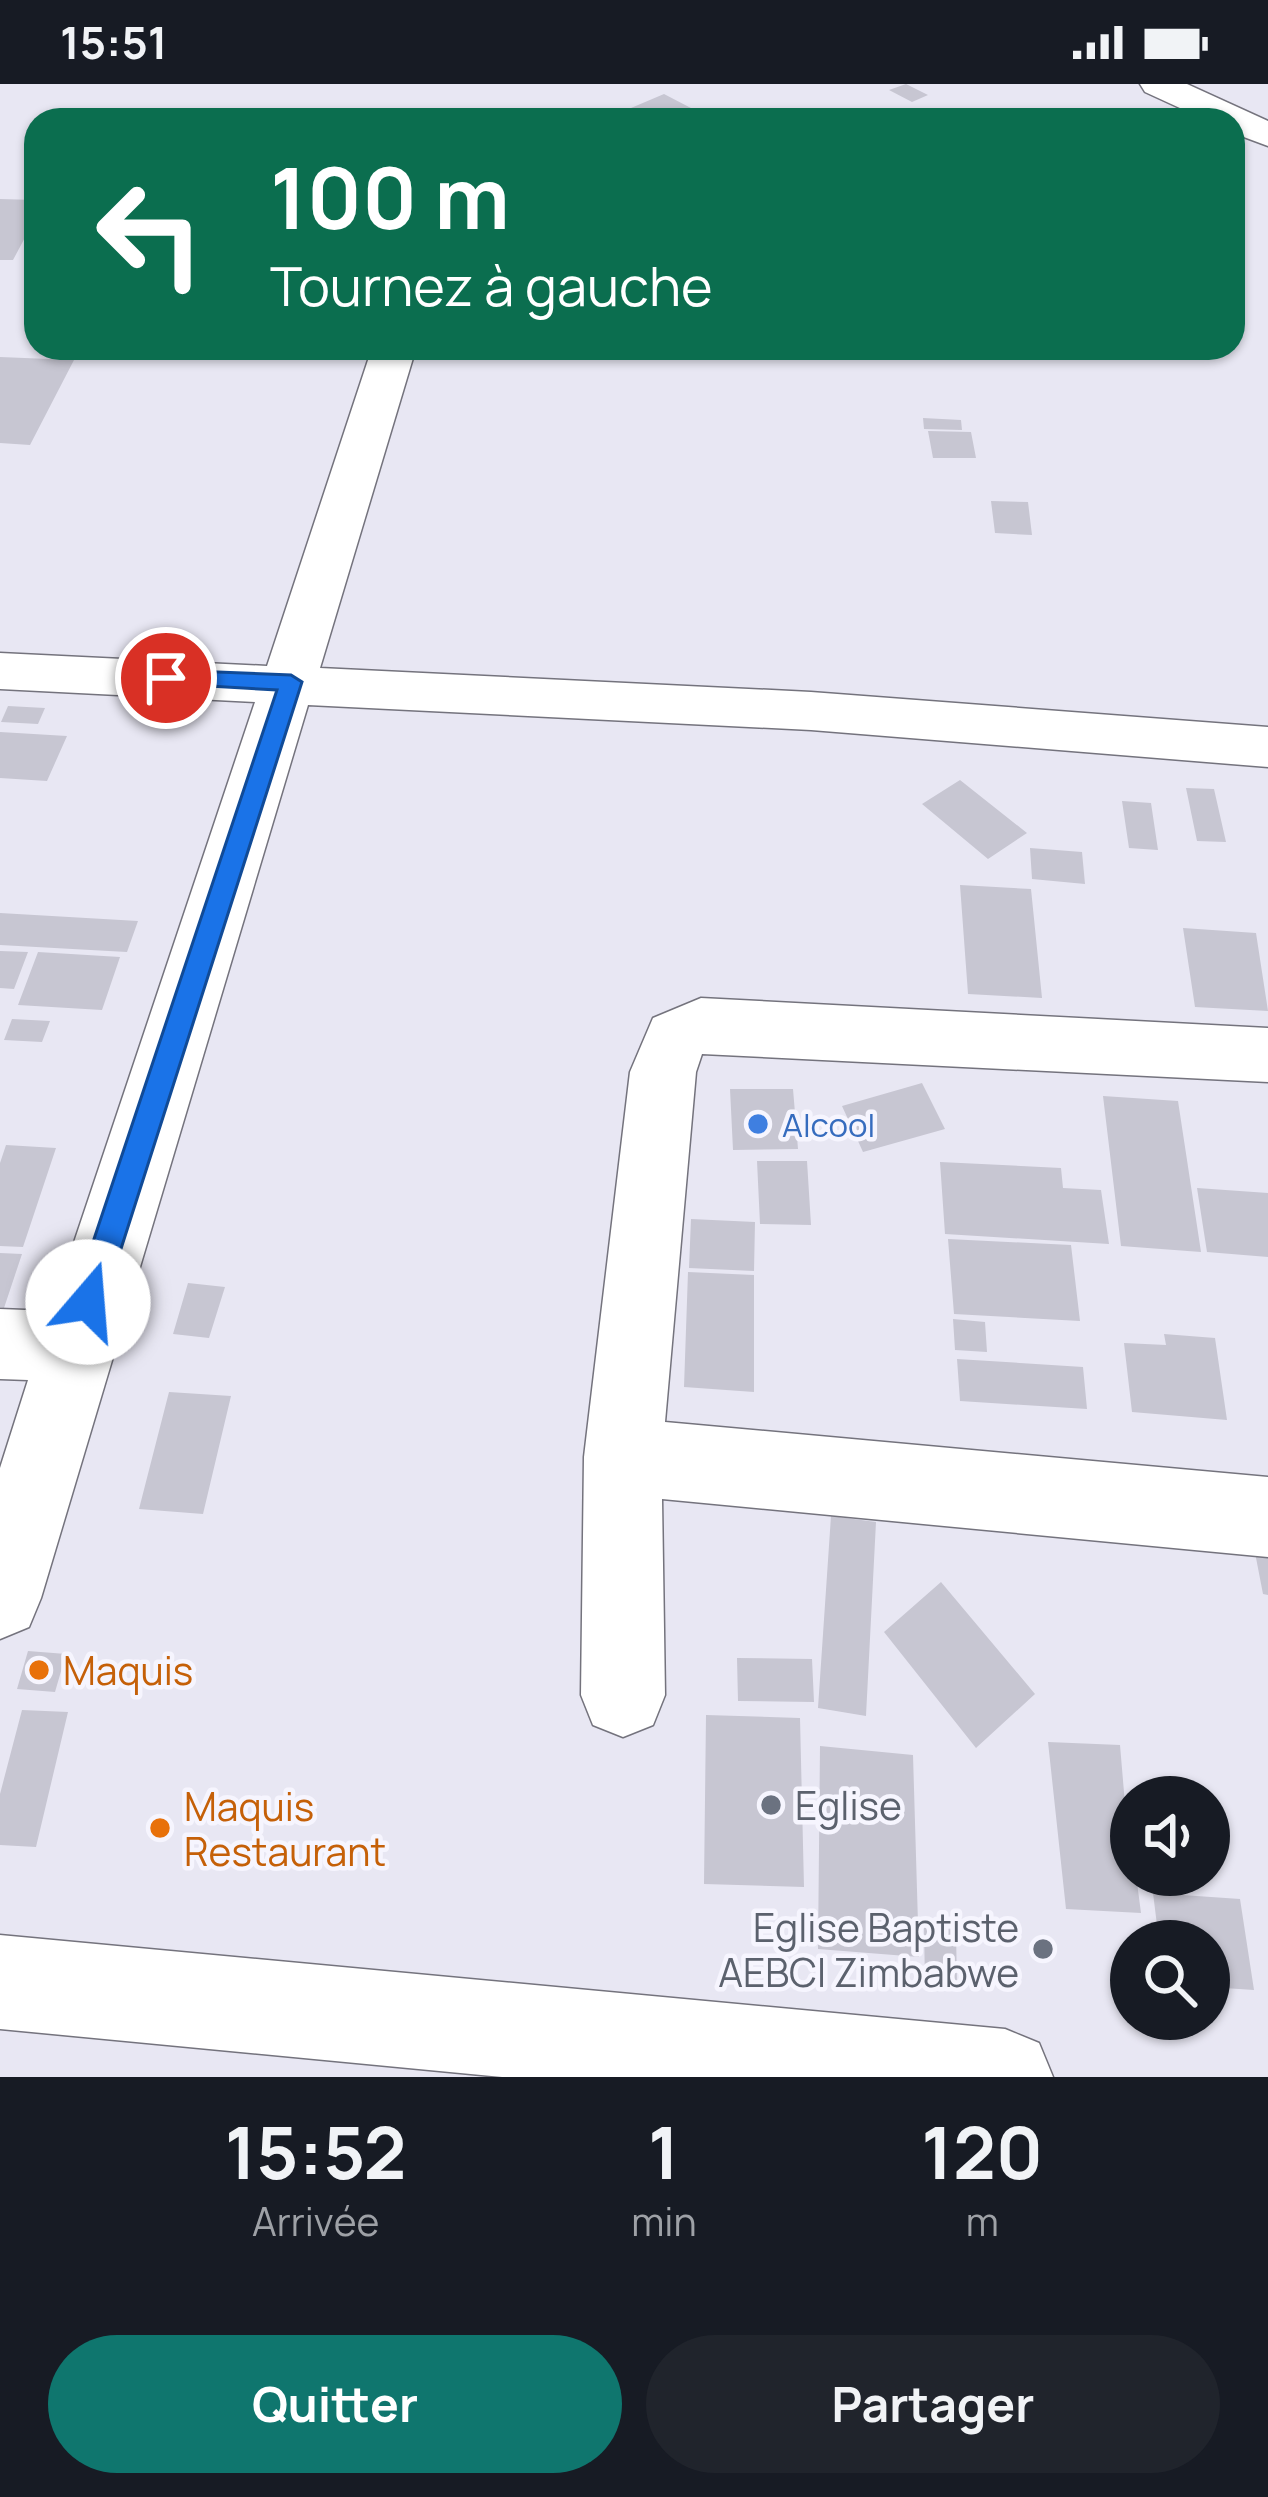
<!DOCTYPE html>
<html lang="fr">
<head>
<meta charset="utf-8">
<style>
  body { margin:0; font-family:Manrope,sans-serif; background:#20242c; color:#f1f3f6; height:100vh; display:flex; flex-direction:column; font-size:45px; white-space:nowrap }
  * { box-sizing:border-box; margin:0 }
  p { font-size:39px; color:#9ea1a6 }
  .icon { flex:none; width:66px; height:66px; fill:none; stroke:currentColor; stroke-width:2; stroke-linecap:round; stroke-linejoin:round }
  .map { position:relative; height:1993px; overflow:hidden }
  .drawer { display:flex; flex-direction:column; background:#171b24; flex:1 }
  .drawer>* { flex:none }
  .banner { position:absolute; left:24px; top:24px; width:1221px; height:252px; border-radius:36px; box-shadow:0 3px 9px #0004; background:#0b6e4f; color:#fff; overflow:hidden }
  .buttons { position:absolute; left:1110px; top:1692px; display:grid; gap:24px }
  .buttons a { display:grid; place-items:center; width:120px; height:120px; border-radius:50%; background:#171b24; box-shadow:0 3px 9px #0004; font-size:60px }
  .pin { position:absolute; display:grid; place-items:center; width:102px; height:102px; color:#fff; margin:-51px; border:6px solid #fff; border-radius:50%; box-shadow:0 3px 12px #0007 }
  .me { position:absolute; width:132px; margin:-66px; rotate:18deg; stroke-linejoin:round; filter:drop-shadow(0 0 9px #0008) }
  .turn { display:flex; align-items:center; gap:42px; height:252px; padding:0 48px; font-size:54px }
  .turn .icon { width:156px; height:156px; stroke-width:2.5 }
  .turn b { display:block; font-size:84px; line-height:102px }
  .eta { display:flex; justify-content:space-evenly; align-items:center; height:204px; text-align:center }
  .eta b { font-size:72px; font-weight:700; line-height:84px }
  .button { display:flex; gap:24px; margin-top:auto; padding:24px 48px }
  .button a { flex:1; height:138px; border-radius:72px; background:#0f766e; color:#fff; font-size:48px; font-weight:700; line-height:138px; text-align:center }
  .button a+a { background:#20242c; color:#f1f3f6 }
  .status { display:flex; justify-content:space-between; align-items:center; height:84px; padding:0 60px; background:#171b24; direction:ltr }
  .status svg { height:33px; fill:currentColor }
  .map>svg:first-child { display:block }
  .building { fill:#c7c6d2 }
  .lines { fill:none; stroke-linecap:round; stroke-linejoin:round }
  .minor-casing { stroke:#74737d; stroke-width:3 }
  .minor { fill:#fff; fill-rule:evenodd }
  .route { fill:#1a73e8; stroke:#114b97; stroke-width:3 }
  .shop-dot { fill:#3f7fe0; stroke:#f6f5fe; stroke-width:4.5 }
  .food-dot { fill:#e8710a; stroke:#f6f5fe; stroke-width:4.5 }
  .worship-dot { fill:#6b7280; stroke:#f6f5fe; stroke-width:4.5 }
  .labels { text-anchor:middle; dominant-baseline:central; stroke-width:9; stroke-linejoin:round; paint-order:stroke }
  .shop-label { font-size:33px; fill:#366cbe; stroke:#f6f5fe; text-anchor:start }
  .near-food-label { font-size:39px; fill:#c56008; stroke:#f6f5fe; text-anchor:start }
  .near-worship-label { font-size:39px; fill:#5b616d; stroke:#f6f5fe; text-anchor:start }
</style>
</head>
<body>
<div class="status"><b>15:51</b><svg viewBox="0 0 49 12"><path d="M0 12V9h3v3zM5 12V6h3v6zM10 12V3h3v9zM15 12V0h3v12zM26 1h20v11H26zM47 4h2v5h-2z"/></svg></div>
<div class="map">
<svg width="1268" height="1993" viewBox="0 0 1268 1993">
  <rect width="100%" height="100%" fill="#e8e7f3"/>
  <!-- building -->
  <path class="building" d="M 906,0 L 928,11 L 912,18 L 889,6 Z
    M 664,10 L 714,36 L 654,36 L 631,24 Z
    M 0,115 L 36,116 L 36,133 L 13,176 L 0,176 Z
    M 0,273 L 74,276 L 30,361 L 0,359 Z
    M 923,334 L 961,336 L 962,346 L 924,345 Z
    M 928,347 L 971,348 L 976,374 L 933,374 Z
    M 991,417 L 1028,418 L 1032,451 L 995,449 Z
    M 8,622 L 45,624 L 38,640 L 1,638 Z
    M 0,648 L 67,652 L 47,697 L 0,694 Z
    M 960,696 L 1027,749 L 988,775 L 922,720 Z
    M 1186,704 L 1214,705 L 1226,758 L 1197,757 Z
    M 1122,717 L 1151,719 L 1158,766 L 1129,764 Z
    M 1030,764 L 1082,768 L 1085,800 L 1032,795 Z
    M 960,801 L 1031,805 L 1042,914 L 968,910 Z
    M 0,829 L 138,837 L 127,868 L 0,861 Z
    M 1183,844 L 1256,849 L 1268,927 L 1195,923 Z
    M 0,867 L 28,868 L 14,905 L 0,904 Z
    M 38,868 L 120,873 L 102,926 L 18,921 Z
    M 12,935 L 50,937 L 42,958 L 4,956 Z
    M 922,999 L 945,1045 L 863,1068 L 842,1022 Z
    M 730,1005 L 793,1005 L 798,1065 L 733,1066 Z
    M 1103,1012 L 1178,1017 L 1201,1168 L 1121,1162 Z
    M 6,1061 L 56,1064 L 23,1163 L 0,1162 L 0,1079 Z
    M 757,1077 L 807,1077 L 811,1141 L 760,1140 Z
    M 940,1078 L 1061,1084 L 1063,1104 L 1101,1106 L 1109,1160 L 945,1150 Z
    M 1197,1104 L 1268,1109 L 1268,1173 L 1207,1168 Z
    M 691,1135 L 755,1138 L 754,1187 L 689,1184 Z
    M 948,1155 L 1071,1161 L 1080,1237 L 954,1230 Z
    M 0,1169 L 22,1170 L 4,1224 L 0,1223 Z
    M 688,1188 L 754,1191 L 754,1308 L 684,1303 Z
    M 188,1199 L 225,1203 L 209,1254 L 173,1250 Z
    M 953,1235 L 985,1238 L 987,1268 L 955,1266 Z
    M 1164,1250 L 1215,1254 L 1227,1336 L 1132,1328 L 1124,1259 L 1166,1261 Z
    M 957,1275 L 1083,1283 L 1087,1325 L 960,1317 Z
    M 169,1308 L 231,1312 L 203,1430 L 139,1425 Z
    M 831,1432 L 876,1438 L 866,1632 L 818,1624 Z
    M 1251,1448 L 1268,1449 L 1268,1511 L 1263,1510 Z
    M 941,1498 L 1035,1610 L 976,1664 L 884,1548 Z
    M 28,1567 L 66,1570 L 55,1608 L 17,1605 Z
    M 737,1574 L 812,1575 L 814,1618 L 738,1617 Z
    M 22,1626 L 68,1628 L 36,1763 L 0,1761 L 0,1710 Z
    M 706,1631 L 800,1634 L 804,1803 L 704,1800 Z
    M 1048,1658 L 1120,1661 L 1131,1791 L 1136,1791 L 1141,1829 L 1066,1825 Z
    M 820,1662 L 913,1671 L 919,1873 L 818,1865 Z
    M 1153,1809 L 1240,1815 L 1254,1906 L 1209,1903 L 1209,1857 L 1159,1857 Z
    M 924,1842 L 956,1846 L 957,1903 L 925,1901 Z"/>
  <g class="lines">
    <defs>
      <path id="minor" d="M 1140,0 L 1187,0 L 1268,37 L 1268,62 L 1233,49 L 1233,36 L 1206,36 L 1145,8 Z
        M 372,264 L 416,264 L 320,584 L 811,608 L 1268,643 L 1268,683 L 811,646 L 308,621 L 41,1514 L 29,1543 L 0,1555 L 0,1384 L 28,1296 L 0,1295 L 0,1225 L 51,1227 L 255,618 L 0,605 L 0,569 L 267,582 Z
        M 701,914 L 1268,944 L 1268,998 L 702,970 L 696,988 L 665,1338 L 1268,1393 L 1268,1473 L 662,1415 L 665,1611 L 653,1641 L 623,1653 L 593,1641 L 581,1611 L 584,1373 L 630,988 L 653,934 Z
        M 0,1851 L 1005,1945 L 1039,1959 L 1053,1993 L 502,1993 L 0,1945 Z"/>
    </defs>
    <!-- minor casing -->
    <use href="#minor" class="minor-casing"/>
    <!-- minor -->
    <use href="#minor" class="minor"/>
  </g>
  <!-- route -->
  <path class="route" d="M 166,586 L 291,591 L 302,598 L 104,1218 L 99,1228 L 88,1232 L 78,1228 L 73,1218 L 277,606 L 158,599 L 155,594 Z"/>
  <!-- markers -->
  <circle class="shop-dot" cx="758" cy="1040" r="12"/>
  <g class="food-dot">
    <circle cx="39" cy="1586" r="12"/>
    <circle cx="160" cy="1744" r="12"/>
  </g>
  <g class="worship-dot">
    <circle cx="771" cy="1721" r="12"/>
    <circle cx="1043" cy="1865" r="12"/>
  </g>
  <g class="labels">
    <!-- shop labels -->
    <g class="shop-label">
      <text x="782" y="1040">Alcool</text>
    </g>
    <!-- near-food labels -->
    <g class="near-food-label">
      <text x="63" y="1586">Maquis</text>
      <text x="184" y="1722">Maquis<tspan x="184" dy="45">Restaurant</tspan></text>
    </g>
    <!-- near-worship labels -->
    <g class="near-worship-label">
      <text x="795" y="1721">Eglise</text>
      <text x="1019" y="1843" text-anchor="end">Eglise Baptiste<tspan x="1019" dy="45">AEBCI Zimbabwe</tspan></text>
    </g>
  </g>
</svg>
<div class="buttons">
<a><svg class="icon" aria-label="sound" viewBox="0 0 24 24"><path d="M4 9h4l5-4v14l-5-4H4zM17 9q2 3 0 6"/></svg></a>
<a><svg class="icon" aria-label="search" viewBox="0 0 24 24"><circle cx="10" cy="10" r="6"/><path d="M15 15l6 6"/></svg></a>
</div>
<div class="pin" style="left:166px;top:594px;background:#d93025"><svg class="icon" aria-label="arrive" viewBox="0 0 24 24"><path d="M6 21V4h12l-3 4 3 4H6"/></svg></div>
<svg class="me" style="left:88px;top:1218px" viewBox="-20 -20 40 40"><circle r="19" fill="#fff"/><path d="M0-13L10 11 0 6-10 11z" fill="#1a73e8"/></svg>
<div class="banner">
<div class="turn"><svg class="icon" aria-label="left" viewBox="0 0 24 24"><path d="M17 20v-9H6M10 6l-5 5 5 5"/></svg><div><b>100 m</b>Tournez à gauche</div></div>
</div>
</div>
<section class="drawer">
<div class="eta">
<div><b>15:52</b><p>Arrivée</p></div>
<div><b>1</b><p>min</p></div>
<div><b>120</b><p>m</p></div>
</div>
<div class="button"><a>Quitter</a><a>Partager</a></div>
</section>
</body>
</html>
